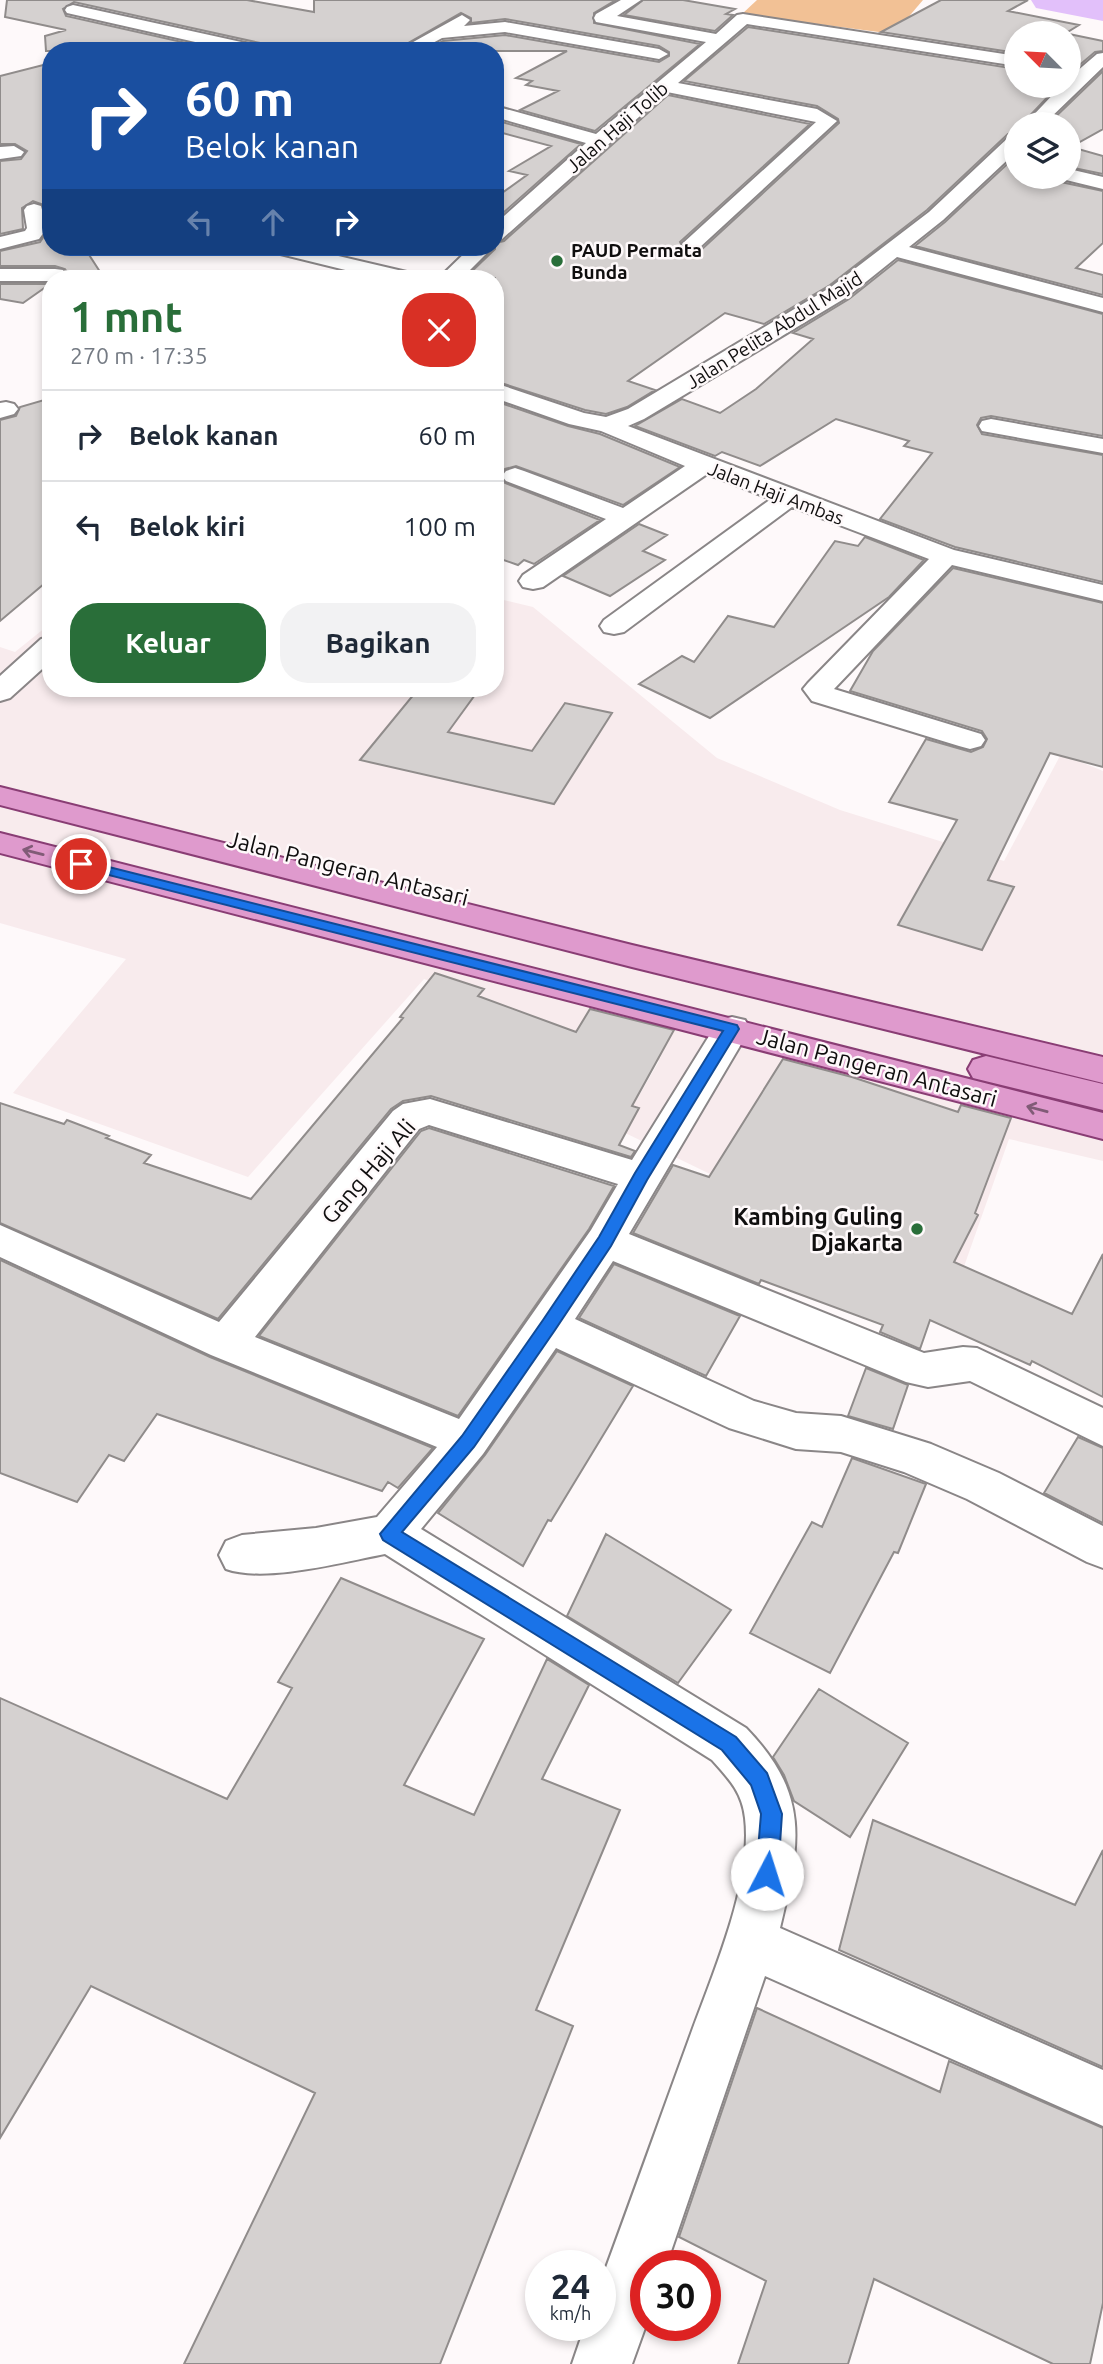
<!DOCTYPE html>
<html lang="id">
<head>
<meta charset="utf-8">
<style>
  body { margin:0; font-family:Ubuntu,sans-serif; background:#f2f2f3; color:#1f2937; height:100vh; display:flex; flex-direction:column; font-size:26px; white-space:nowrap }
  * { box-sizing:border-box; margin:0 }
  p { font-size:23px; color:#747a83 }
  .icon { flex:none; width:38px; height:38px; fill:none; stroke:currentColor; stroke-width:2; stroke-linecap:round; stroke-linejoin:round }
  .map { position:relative; flex:1; overflow:hidden }
  .sheet { position:absolute; left:42px; top:270px; width:462px; height:427px; display:flex; flex-direction:column; background:#fff; border-radius:28px; box-shadow:0 4px 10px #0003 }
  .sheet>* { flex:none }
  .guide { position:absolute; left:42px; top:42px; width:462px; height:214px; border-radius:28px; box-shadow:0 4px 10px #0003; background:#1a4fa0; color:#fff; overflow:hidden }
  .needle { width:46px; rotate:294deg }
  .tools { position:absolute; left:1004px; top:21px; display:grid; gap:14px }
  .tools a { display:grid; place-items:center; width:77px; height:77px; border-radius:50%; background:#fff; box-shadow:0 4px 10px #0003; font-size:35px }
  .speed { position:absolute; left:525px; top:2250px; display:flex; gap:14px; font-size:35px; font-weight:700; text-align:center }
  .speed>* { display:grid; place-content:center; width:91px; height:91px; border-radius:50%; background:#fff; box-shadow:0 4px 10px #0003; line-height:1 }
  .speed small { font-size:18px; font-weight:400 }
  .speed .limit { border:10px solid #d22; background:#fff; color:#111 }
  .pin { position:absolute; display:grid; place-items:center; width:60px; height:60px; color:#fff; margin:-30px; border:4px solid #fff; border-radius:50%; box-shadow:0 2px 7px #0007 }
  .me { position:absolute; width:77px; margin:-38px; rotate:5deg; stroke-linejoin:round; filter:drop-shadow(0 0 5px #0008) }
  .turn { display:flex; align-items:center; gap:24px; height:147px; padding:0 28px; font-size:32px }
  .turn .icon { width:91px; height:91px; stroke-width:2.5 }
  .turn b { display:block; font-size:49px; line-height:60px }
  .lanes { display:flex; align-items:center; height:66px; padding:0 28px; background:#0003; justify-content:center; gap:35px; direction:ltr }
  .lanes .off { opacity:.35 }
  .round { display:grid; place-items:center; flex:none; width:74px; height:74px; border-radius:28px; background:#f2f2f3 }
  .headline { display:flex; align-items:center; justify-content:space-between; height:119px; padding:0 28px }
  h1 { font-size:42px; font-weight:600; line-height:52px; color:#296e39 }
  .button { display:flex; gap:14px; margin-top:auto; padding:14px 28px }
  .button a { flex:1; height:80px; border-radius:28px; background:#296e39; color:#fff; font-size:28px; font-weight:600; line-height:80px; text-align:center }
  .button a+a { background:#f2f2f3; color:#1f2937 }
  ul { padding:0; list-style:none }
  li { display:flex; align-items:center; gap:21px; height:91px; padding:0 28px; border-top:2px solid #e0e1e3 }
  li div { flex:1 }
  li b { display:block; font-size:26px }
  li em { font-style:normal }
  .map>svg:first-child { display:block }
  .built { fill:#f8ebed }
  .green { fill:#f2c195 }
  .lines { fill:none; stroke-linecap:round; stroke-linejoin:round }
  .river { fill:#e2c0fa; fill-rule:evenodd }
  .building { fill:#d5d1d0; stroke:#908c8b; stroke-width:2 }
  .minor-casing { stroke:#8a8687; stroke-width:4 }
  .major-casing { stroke:#893d74; stroke-width:4 }
  .minor { fill:#fff; fill-rule:evenodd }
  .major { fill:#df9acd; fill-rule:evenodd }
  .oneway { stroke:#815b77 }
  .route { fill:#1a73e8; stroke:#114b97; stroke-width:2 }
  .poi-dot { fill:#296e39; stroke:#fef9fa; stroke-width:2.5 }
  .labels { text-anchor:middle; dominant-baseline:central; stroke-width:5; stroke-linejoin:round; paint-order:stroke }
  .far-street-label { font-size:19px; fill:#0f0e0e; stroke:#fef9fa }
  .far-poi-label { font-size:19px; font-weight:bold; fill:#0f0e0e; stroke:#fef9fa; text-anchor:start }
  .street-label { font-size:23px; fill:#0f0e0e; stroke:#fef9fa }
  .poi-label { font-size:23px; font-weight:bold; fill:#0f0e0e; stroke:#fef9fa; text-anchor:end }
</style>
</head>
<body>
<div class="map">
<svg width="1103" height="2364" viewBox="0 0 1103 2364">
  <rect width="100%" height="100%" fill="#fef9fa"/>
  <!-- built -->
  <path class="built" d="M 495,598 L 533,607 L 717,758 L 840,810 L 1004,861 L 1061,754 L 1103,771 L 1103,1161 L 1009,1139 L 955,1292 L 619,1130 L 659,1061 L 424,979 L 248,1177 L 13,1093 L 126,959 L 0,923 L 0,647 L 15,652 L 51,623 L 51,688 L 495,688 Z"/>
  <!-- green -->
  <path class="green" d="M 757,0 L 923,0 L 894,34 L 742,14 Z"/>
  <g class="lines">
    <!-- river -->
    <path class="river" d="M 1031,0 L 1103,0 L 1103,21 L 1036,8 Z"/>
  </g>
  <!-- building -->
  <path class="building" d="M 7,0 L 247,0 L 314,12 L 314,0 L 616,0 L 594,13 L 594,23 L 700,44 L 595,131 L 520,110 L 558,91 L 526,85 L 532,81 L 516,78 L 567,51 L 424,51 L 443,41 L 505,35 L 659,62 L 669,56 L 669,52 L 659,46 L 505,19 L 471,23 L 471,18 L 461,13 L 394,51 L 270,51 L 260,43 L 74,2 L 63,9 L 66,16 L 222,51 L 46,51 L 45,36 L 66,30 L 5,17 Z
    M 643,0 L 683,0 L 735,9 L 726,14 L 733,15 L 715,31 L 624,15 Z
    M 941,0 L 1028,0 L 1008,11 L 1079,25 L 1066,33 L 1017,33 L 1017,53 L 881,32 Z
    M 748,27 L 1017,69 L 1017,86 L 1058,86 L 1022,124 L 1017,124 L 1017,132 L 1008,134 L 927,210 L 830,285 L 764,324 L 725,313 L 628,381 L 655,390 L 627,407 L 606,414 L 585,410 L 495,381 L 495,278 L 465,278 L 495,249 L 495,243 L 504,241 L 668,95 L 810,124 L 680,242 L 685,251 L 701,250 L 839,123 L 838,119 L 817,106 L 684,81 Z
    M 1069,34 L 1103,41 L 1103,51 L 1095,52 L 1069,74 Z
    M 51,63 L 51,247 L 84,247 L 104,278 L 66,278 L 69,275 L 65,269 L 55,266 L 0,266 L 0,251 L 40,242 L 50,227 L 44,205 L 33,201 L 22,208 L 23,229 L 0,234 L 0,161 L 21,159 L 27,151 L 15,144 L 0,144 L 0,76 Z
    M 1103,71 L 1103,129 L 1071,147 L 1103,156 L 1103,174 L 1069,167 L 1069,124 L 1048,124 Z
    M 498,121 L 581,144 L 495,220 L 495,198 L 527,175 L 509,171 L 551,146 L 495,131 L 495,122 Z
    M 1017,155 L 1017,177 L 1057,177 L 1061,182 L 1103,191 L 1103,243 L 1076,268 L 1103,275 L 1103,295 L 915,246 L 945,222 Z
    M 898,260 L 1103,314 L 1103,436 L 991,416 L 981,418 L 977,425 L 982,434 L 1103,455 L 1103,582 L 955,547 L 880,519 L 932,453 L 904,446 L 909,441 L 836,419 L 760,466 L 722,452 L 715,456 L 635,426 L 682,399 L 720,413 L 756,389 L 813,339 L 793,333 L 849,299 Z
    M 0,284 L 50,284 L 23,303 L 0,299 Z
    M 51,398 L 51,578 L 0,621 L 0,420 L 16,416 L 20,407 Z
    M 495,401 L 568,426 L 600,434 L 680,467 L 623,505 L 516,466 L 505,469 L 499,476 L 505,483 L 600,520 L 534,564 L 524,560 L 518,565 L 495,557 Z
    M 639,524 L 667,535 L 643,551 L 665,560 L 610,596 L 563,576 Z
    M 865,537 L 924,560 L 889,597 L 710,718 L 639,684 L 682,656 L 694,662 L 728,616 L 774,627 L 835,541 L 858,546 Z
    M 953,568 L 1103,603 L 1103,767 L 1050,753 L 988,880 L 1014,887 L 982,950 L 898,925 L 957,820 L 889,802 L 926,739 L 971,752 L 983,747 L 987,739 L 982,731 L 850,691 L 873,651 Z
    M 419,688 L 480,688 L 448,732 L 532,751 L 565,703 L 612,713 L 554,804 L 360,760 Z
    M 435,973 L 484,989 L 478,996 L 576,1032 L 590,1009 L 674,1030 L 632,1106 L 639,1108 L 619,1145 L 635,1151 L 631,1157 L 431,1096 L 403,1101 L 391,1109 L 218,1319 L 0,1223 L 0,1103 L 64,1124 L 67,1120 L 109,1136 L 106,1138 L 151,1155 L 144,1163 L 251,1199 L 403,1018 L 400,1017 Z
    M 783,1059 L 852,1077 L 958,1112 L 961,1105 L 1011,1118 L 975,1213 L 978,1215 L 954,1262 L 1072,1314 L 1103,1254 L 1103,1397 L 1032,1361 L 1030,1365 L 930,1320 L 920,1349 L 880,1332 L 883,1325 L 761,1280 L 759,1284 L 633,1233 L 673,1165 L 709,1177 Z
    M 429,1128 L 614,1186 L 589,1229 L 458,1416 L 259,1336 L 421,1131 Z
    M 0,1260 L 210,1357 L 433,1448 L 398,1488 L 388,1482 L 382,1491 L 157,1414 L 124,1461 L 109,1455 L 77,1502 L 0,1473 Z
    M 614,1264 L 740,1316 L 706,1376 L 579,1318 Z
    M 557,1351 L 633,1386 L 551,1521 L 548,1520 L 523,1566 L 438,1513 L 485,1455 Z
    M 866,1368 L 908,1385 L 893,1429 L 848,1416 Z
    M 1078,1437 L 1103,1448 L 1103,1523 L 1044,1493 Z
    M 852,1458 L 926,1484 L 898,1553 L 894,1552 L 830,1673 L 750,1633 L 812,1522 L 822,1527 Z
    M 606,1534 L 731,1610 L 678,1683 L 567,1616 Z
    M 341,1578 L 484,1639 L 404,1785 L 474,1815 L 547,1659 L 589,1685 L 542,1779 L 620,1810 L 536,2010 L 573,2026 L 440,2364 L 184,2364 L 315,2093 L 91,1986 L 0,2138 L 0,1698 L 227,1799 L 292,1688 L 278,1682 Z
    M 819,1689 L 908,1743 L 850,1837 L 794,1801 L 784,1775 L 773,1757 Z
    M 873,1820 L 1075,1905 L 1103,1850 L 1103,2067 L 839,1950 Z
    M 757,2008 L 940,2092 L 949,2061 L 1103,2128 L 1103,2303 L 1090,2364 L 1053,2364 L 874,2279 L 848,2364 L 738,2364 L 766,2281 L 679,2237 Z"/>
  <g class="lines">
    <defs>
      <path id="minor" d="M 621,0 L 641,0 L 617,16 L 716,34 L 737,15 L 743,14 L 1017,56 L 1017,66 L 747,24 L 678,83 L 817,109 L 837,121 L 699,248 L 685,248 L 682,244 L 816,122 L 667,92 L 502,239 L 495,241 L 495,224 L 586,143 L 495,117 L 495,106 L 596,134 L 706,42 L 596,22 L 594,18 L 596,14 Z
        M 73,5 L 259,46 L 267,51 L 235,51 L 67,13 L 65,10 L 67,7 Z
        M 462,15 L 470,20 L 464,26 L 505,22 L 659,49 L 668,54 L 659,59 L 505,32 L 442,38 L 418,51 L 397,51 Z
        M 1103,53 L 1103,67 L 1044,124 L 1025,124 L 1061,86 L 1069,86 L 1069,78 L 1097,54 Z
        M 1017,134 L 1017,151 L 943,220 L 909,247 L 1103,298 L 1103,312 L 897,257 L 847,297 L 644,419 L 628,426 L 954,550 L 1103,585 L 1103,601 L 952,565 L 834,689 L 981,734 L 985,740 L 981,746 L 970,749 L 959,746 L 812,701 L 803,689 L 808,683 L 929,559 L 792,507 L 624,632 L 614,634 L 604,632 L 600,626 L 604,620 L 771,499 L 707,474 L 543,587 L 533,589 L 523,587 L 519,581 L 523,575 L 606,519 L 506,481 L 502,476 L 506,471 L 515,468 L 524,471 L 623,508 L 685,466 L 601,431 L 569,424 L 495,398 L 495,383 L 584,413 L 606,417 L 628,409 L 831,287 L 929,212 L 1010,136 Z
        M 14,146 L 24,152 L 21,156 L 0,159 L 0,147 Z
        M 1069,169 L 1103,177 L 1103,189 L 1062,179 L 1060,177 L 1069,177 Z
        M 34,204 L 41,206 L 47,228 L 39,239 L 0,249 L 0,237 L 25,231 L 27,228 L 24,210 L 27,206 Z
        M 265,247 L 300,247 L 411,273 L 414,278 L 378,278 L 268,251 Z
        M 471,247 L 493,247 L 462,278 L 439,278 Z
        M 0,269 L 55,269 L 63,270 L 66,275 L 63,278 L 51,278 L 51,281 L 0,281 Z
        M 6,402 L 14,404 L 18,409 L 14,414 L 0,418 L 0,403 Z
        M 991,419 L 1103,439 L 1103,453 L 982,431 L 979,426 L 982,421 Z
        M 51,637 L 51,661 L 10,698 L 0,701 L 0,676 L 41,639 Z
        M 732,1017 L 745,1020 L 750,1029 L 629,1234 L 924,1353 L 963,1347 L 977,1348 L 1103,1408 L 1103,1446 L 970,1381 L 928,1387 L 906,1382 L 613,1261 L 575,1319 L 754,1401 L 796,1413 L 841,1416 L 931,1444 L 999,1473 L 1103,1526 L 1103,1568 L 1087,1562 L 967,1499 L 904,1472 L 841,1452 L 796,1449 L 729,1428 L 556,1348 L 483,1454 L 421,1529 L 746,1728 C 811,1795 800,1844 780,1928 L 1103,2070 L 1103,2126 L 765,1976 L 666,2266 L 646,2266 L 646,2325 L 632,2364 L 572,2364 L 585,2326 L 600,2326 L 600,2284 C 630,2203 659,2121 689,2039 C 711,1977 753,1884 745,1818 C 742,1792 729,1779 712,1760 L 385,1554 C 343,1562 265,1583 226,1569 L 219,1555 L 226,1541 L 242,1535 L 316,1528 L 377,1517 L 437,1447 L 211,1355 L 0,1257 L 0,1225 L 219,1322 L 393,1111 L 403,1104 L 430,1099 L 632,1160 L 719,1020 ZM 429,1125 L 618,1184 L 591,1230 L 459,1419 L 255,1337 L 419,1129 Z"/>
      <path id="major" d="M 0,787 L 632,945 L 1103,1057 L 1103,1083 L 632,967 L 0,805 Z
        M 0,833 L 1103,1113 L 1103,1139 L 0,853 Z
        M 986,1056 L 1103,1084 L 1103,1110 L 973,1078 L 968,1069 L 973,1060 Z"/>
    </defs>
    <!-- minor casing -->
    <use href="#minor" class="minor-casing"/>
    <!-- major casing -->
    <use href="#major" class="major-casing"/>
    <!-- minor -->
    <use href="#minor" class="minor"/>
    <!-- major -->
    <use href="#major" class="major"/>
  </g>
  <!-- one-way arrows -->
  <defs><path id="oneway-shaft" d="M-6 0H5M1.5-3L5.5 0L1.5 3" fill="none" stroke-width="1.6" stroke-linecap="round" stroke-linejoin="round" transform="scale(1.75)"/></defs>
  <g class="oneway">
    <use href="#oneway-shaft" transform="translate(33 852) rotate(-166)"/>
    <use href="#oneway-shaft" transform="translate(1037 1109) rotate(-165)"/>
  </g>
  <!-- route -->
  <path class="route" d="M 81,860 L 737,1025 L 739,1029 L 647,1180 L 611,1246 L 555,1330 L 474,1447 L 402,1532 L 736,1737 L 767,1773 L 782,1814 L 778,1874 L 774,1881 L 767,1884 L 759,1881 L 756,1874 L 761,1814 L 751,1785 L 722,1750 L 383,1540 L 380,1534 L 462,1436 L 543,1320 L 599,1237 L 635,1173 L 723,1031 L 77,867 L 75,864 Z"/>
  <!-- markers -->
  <g class="poi-dot">
    <circle cx="557" cy="261" r="7"/>
    <circle cx="917" cy="1229" r="7"/>
  </g>
  <g class="labels">
    <!-- far-street labels -->
    <g class="far-street-label">
      <text transform="translate(617 127) rotate(-41)">Jalan Haji Tolib</text>
      <text transform="translate(774 330) rotate(-32)">Jalan Pelita Abdul Majid</text>
      <text transform="translate(776 493) rotate(21)">Jalan Haji Ambas</text>
    </g>
    <!-- far-poi labels -->
    <g class="far-poi-label">
      <text x="571" y="250">PAUD Permata<tspan x="571" dy="22">Bunda</tspan></text>
    </g>
    <!-- street labels -->
    <g class="street-label">
      <text transform="translate(348 868) rotate(14)">Jalan Pangeran Antasari</text>
      <text transform="translate(877 1067) rotate(15)">Jalan Pangeran Antasari</text>
      <text transform="translate(368 1171) rotate(-49)">Gang Haji Ali</text>
    </g>
    <!-- poi labels -->
    <g class="poi-label">
      <text x="903" y="1216">Kambing Guling<tspan x="903" dy="26">Djakarta</tspan></text>
    </g>
  </g>
</svg>
<div class="tools">
<a><svg class="needle" viewBox="-14 -14 28 28"><path d="M0-13l5 13h-10z" fill="#e53935"/><path d="M0 13l5-13h-10z" fill="#747a83"/></svg></a>
<a><svg class="icon" aria-label="layers" viewBox="0 0 24 24"><path d="M12 4l9 5-9 5-9-5zM3 14l9 5 9-5"/></svg></a>
</div>
<div class="speed"><div>24<small>km/h</small></div><div class="limit">30</div></div>
<div class="pin" style="left:81px;top:864px;background:#d93025"><svg class="icon" aria-label="arrive" viewBox="0 0 24 24"><path d="M6 21V4h12l-3 4 3 4H6"/></svg></div>
<svg class="me" style="left:767px;top:1874px" viewBox="-20 -20 40 40"><circle r="19" fill="#fff"/><path d="M0-13L10 11 0 6-10 11z" fill="#1a73e8"/></svg>
<div class="guide">
<div class="turn"><svg class="icon" aria-label="right" viewBox="0 0 24 24"><path d="M7 20v-9h11M14 6l5 5-5 5"/></svg><div><b>60 m</b>Belok kanan</div></div>
<div class="lanes"><svg class="icon off" aria-label="left" viewBox="0 0 24 24"><path d="M17 20v-9H6M10 6l-5 5 5 5"/></svg><svg class="icon off" aria-label="ahead" viewBox="0 0 24 24"><path d="M12 20V5M6 11l6-6 6 6"/></svg><svg class="icon" aria-label="right" viewBox="0 0 24 24"><path d="M7 20v-9h11M14 6l5 5-5 5"/></svg></div>
</div>
<section class="sheet">
<div class="headline"><div><h1>1 mnt</h1><p>270 m · 17:35</p></div><a class="round" style="background:#d93025;color:#fff"><svg class="icon" aria-label="close" viewBox="0 0 24 24"><path d="M6 6l12 12M18 6L6 18"/></svg></a></div>
<ul>
<li><svg class="icon" aria-label="right" viewBox="0 0 24 24"><path d="M7 20v-9h11M14 6l5 5-5 5"/></svg><div><b>Belok kanan</b></div><em>60 m</em></li>
<li><svg class="icon" aria-label="left" viewBox="0 0 24 24"><path d="M17 20v-9H6M10 6l-5 5 5 5"/></svg><div><b>Belok kiri</b></div><em>100 m</em></li>
</ul>
<div class="button"><a>Keluar</a><a>Bagikan</a></div>
</section>
</div>
</body>
</html>
